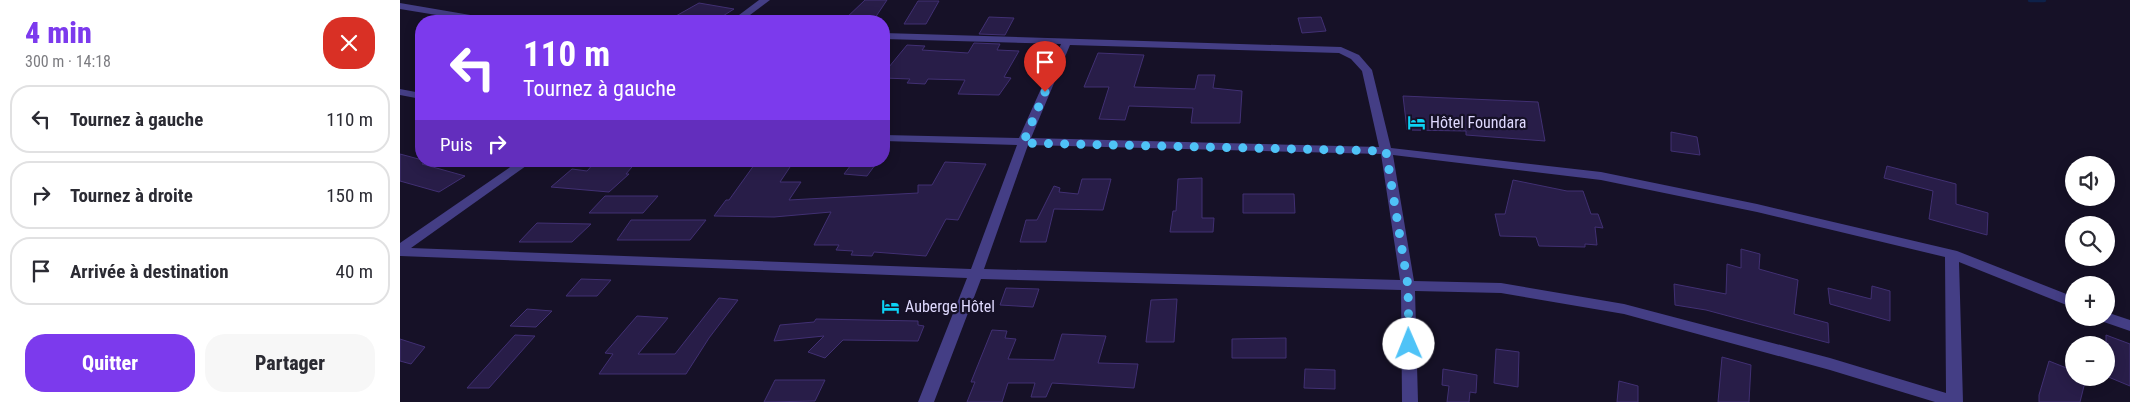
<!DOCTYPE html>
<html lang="fr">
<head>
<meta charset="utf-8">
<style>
  body { margin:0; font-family:"Roboto Condensed",sans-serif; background:#f7f7f7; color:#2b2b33; height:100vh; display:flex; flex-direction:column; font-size:19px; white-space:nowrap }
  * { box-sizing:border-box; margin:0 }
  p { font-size:16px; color:#7c7c81 }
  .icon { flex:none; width:28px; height:28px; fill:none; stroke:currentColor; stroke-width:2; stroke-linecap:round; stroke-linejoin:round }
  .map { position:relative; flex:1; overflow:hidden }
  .sheet { display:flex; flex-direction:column; background:#fff; width:400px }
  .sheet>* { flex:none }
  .banner { position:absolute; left:15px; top:15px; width:475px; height:152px; border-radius:20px; box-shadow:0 2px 12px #0003; background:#7c3aed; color:#fff; overflow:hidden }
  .tools { position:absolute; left:1665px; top:156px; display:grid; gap:10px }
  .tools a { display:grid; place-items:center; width:50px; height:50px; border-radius:50%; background:#fff; box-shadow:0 2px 12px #0003; font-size:25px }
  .pin { position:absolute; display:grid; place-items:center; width:42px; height:42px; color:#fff; margin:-51px -21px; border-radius:50% 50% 50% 0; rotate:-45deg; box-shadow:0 0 5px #0007 }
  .pin .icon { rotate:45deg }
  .me { position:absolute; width:55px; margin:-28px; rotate:359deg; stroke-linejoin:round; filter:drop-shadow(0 0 4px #0008) }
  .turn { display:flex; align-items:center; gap:18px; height:105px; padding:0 25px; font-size:22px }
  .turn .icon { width:65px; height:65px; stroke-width:2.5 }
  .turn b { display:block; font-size:35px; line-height:42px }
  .then { display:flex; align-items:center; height:48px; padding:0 25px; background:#0003; gap:10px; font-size:19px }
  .round { display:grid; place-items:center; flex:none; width:52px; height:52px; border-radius:20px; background:#f7f7f7 }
  .summary { display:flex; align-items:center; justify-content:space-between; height:85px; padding:0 25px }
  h1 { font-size:30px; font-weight:800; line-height:38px; color:#7c3aed }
  .primary-button { display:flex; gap:10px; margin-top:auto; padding:10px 25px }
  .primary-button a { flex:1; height:58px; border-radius:20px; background:#7c3aed; color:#fff; font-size:20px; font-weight:800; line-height:58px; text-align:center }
  .primary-button a+a { background:#f7f7f7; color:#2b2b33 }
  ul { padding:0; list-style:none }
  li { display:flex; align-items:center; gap:15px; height:68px; margin:0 10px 8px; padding:0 15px; border:2px solid #e1e1e2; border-radius:20px }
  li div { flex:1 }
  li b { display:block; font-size:19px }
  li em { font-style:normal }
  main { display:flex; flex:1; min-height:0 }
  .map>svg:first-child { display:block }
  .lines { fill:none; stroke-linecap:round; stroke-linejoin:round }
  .stream { stroke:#0e2149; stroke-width:4.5 }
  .building { fill:#281d48; stroke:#413073 }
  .minor { fill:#443e85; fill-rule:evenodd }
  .route { stroke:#4fc3f7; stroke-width:9; stroke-dasharray:0 16.2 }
  .labels { text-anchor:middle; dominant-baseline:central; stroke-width:4.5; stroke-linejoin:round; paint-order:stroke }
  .poi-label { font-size:16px; fill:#dfd9fe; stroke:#161127; text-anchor:start }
</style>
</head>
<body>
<main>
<section class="sheet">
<div class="summary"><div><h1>4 min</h1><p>300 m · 14:18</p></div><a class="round" style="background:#d93025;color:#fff"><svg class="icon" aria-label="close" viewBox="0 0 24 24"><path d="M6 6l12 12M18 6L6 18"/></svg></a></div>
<ul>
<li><svg class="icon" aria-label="left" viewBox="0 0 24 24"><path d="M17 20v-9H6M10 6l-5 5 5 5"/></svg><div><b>Tournez à gauche</b></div><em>110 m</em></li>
<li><svg class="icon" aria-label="right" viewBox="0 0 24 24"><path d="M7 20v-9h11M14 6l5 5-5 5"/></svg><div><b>Tournez à droite</b></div><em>150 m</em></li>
<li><svg class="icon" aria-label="arrive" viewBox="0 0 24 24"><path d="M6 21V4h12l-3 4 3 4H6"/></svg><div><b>Arrivée à destination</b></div><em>40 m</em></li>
</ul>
<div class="primary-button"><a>Quitter</a><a>Partager</a></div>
</section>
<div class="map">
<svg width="1730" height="402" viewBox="0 0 1730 402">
  <rect width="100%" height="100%" fill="#161127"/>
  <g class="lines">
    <!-- stream -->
    <path class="stream" d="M 1630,0 L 1644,0"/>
  </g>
  <!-- building -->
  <path class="building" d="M 465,0 L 487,0 L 473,21 L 443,21 Z
    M 518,1 L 539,1 L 526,24 L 504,24 Z
    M 299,3 L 334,9 L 315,21 L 267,21 Z
    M 589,17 L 614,18 L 605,35 L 579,34 Z
    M 921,17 L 926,31 L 902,33 L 898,18 Z
    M 574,43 L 600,44 L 597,50 L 619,51 L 604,77 L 611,78 L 599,95 L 558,94 L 565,80 L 528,79 L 525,84 L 507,83 L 510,79 L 484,78 L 484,73 L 507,45 L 525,46 L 522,50 L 568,53 Z
    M 698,53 L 744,55 L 734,87 L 795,89 L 798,75 L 815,75 L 813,88 L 842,91 L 840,123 L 791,123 L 793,108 L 729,106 L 725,120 L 699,119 L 709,87 L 684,87 Z
    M 1003,96 L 1138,102 L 1145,141 L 1066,135 L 1066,131 L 1007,130 Z
    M 1271,132 L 1297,137 L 1300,155 L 1271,151 Z
    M 0,154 L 26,161 L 22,164 L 65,176 L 39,192 L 0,181 Z
    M 196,161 L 237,161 L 226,174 L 229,174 L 209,192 L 151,187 L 172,169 L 187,171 Z
    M 357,161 L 394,161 L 380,182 L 401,182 L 389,200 L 518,193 L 518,185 L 532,185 L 545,162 L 586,164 L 558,220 L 546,219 L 526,256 L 474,252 L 472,256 L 451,255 L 453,251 L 436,250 L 439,245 L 414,245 L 431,212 L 374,217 L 314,216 L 326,200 L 329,200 Z
    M 454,161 L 478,161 L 467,176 L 444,174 Z
    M 1487,166 L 1556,184 L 1556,204 L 1588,213 L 1587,235 L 1529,219 L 1533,191 L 1484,178 Z
    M 802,178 L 802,218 L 814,218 L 813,232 L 770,232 L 773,211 L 776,211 L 778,179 Z
    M 682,179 L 711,179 L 703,210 L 654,209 L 646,242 L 620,242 L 626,220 L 637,220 L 654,186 L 660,188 L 659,192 L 678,194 Z
    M 1113,180 L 1167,191 L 1183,191 L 1191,214 L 1198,214 L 1203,228 L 1195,227 L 1197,245 L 1185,244 L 1185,247 L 1139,246 L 1136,237 L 1100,236 L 1095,214 L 1105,214 Z
    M 843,194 L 894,194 L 895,213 L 843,213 Z
    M 205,196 L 258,196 L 243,213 L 189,213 Z
    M 231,220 L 306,220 L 290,240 L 217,240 Z
    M 137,223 L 191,224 L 172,242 L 119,242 Z
    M 1341,249 L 1360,254 L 1359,269 L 1398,280 L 1394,314 L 1428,323 L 1429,343 L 1306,310 L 1275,305 L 1274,284 L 1326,294 L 1327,264 L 1341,268 Z
    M 181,279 L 211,280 L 197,296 L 166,296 Z
    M 1472,286 L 1490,291 L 1490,321 L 1430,304 L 1428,288 L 1471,299 Z
    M 606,288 L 639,289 L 633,307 L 600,305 Z
    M 319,298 L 338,300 L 309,338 L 286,374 L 199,374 L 213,354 L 205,353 L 237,316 L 268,318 L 238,354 L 275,354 Z
    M 777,299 L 774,342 L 746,342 L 751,300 Z
    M 127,309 L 152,311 L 136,327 L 110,326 Z
    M 416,319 L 518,321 L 518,325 L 524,326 L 518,341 L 443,340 L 425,358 L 408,352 L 424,336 L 374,341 L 380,325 L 414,322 Z
    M 592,330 L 607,331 L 605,338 L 616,339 L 608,359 L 654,360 L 662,334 L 706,336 L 698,363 L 738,364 L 734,388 L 652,383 L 646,397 L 631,397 L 635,383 L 608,383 L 602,402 L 567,402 L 575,382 L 571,382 Z
    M 115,335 L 135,336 L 89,388 L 67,388 Z
    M 1706,335 L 1730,344 L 1730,386 L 1706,376 Z
    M 886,338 L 886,358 L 832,358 L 832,339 Z
    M 0,339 L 25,347 L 11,364 L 0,361 Z
    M 1096,349 L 1119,352 L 1118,387 L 1094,383 Z
    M 1322,357 L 1351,365 L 1349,402 L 1318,402 Z
    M 1649,361 L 1674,371 L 1674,378 L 1686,378 L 1680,402 L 1639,402 L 1639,395 Z
    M 905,369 L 935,370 L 935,389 L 904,388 Z
    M 1043,369 L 1077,375 L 1076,393 L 1070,392 L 1069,402 L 1047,402 L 1049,386 L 1042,385 Z
    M 375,380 L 425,380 L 415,401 L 364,402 Z
    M 1219,381 L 1238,386 L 1238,402 L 1217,402 Z"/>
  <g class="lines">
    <!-- minor -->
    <path class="minor" d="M 359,0 L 370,0 L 342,21 L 331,21 Z
      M 0,3 L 82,17 L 87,20 L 73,21 L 0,9 Z
      M 484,33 L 941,47 L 959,55 L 972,70 L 991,148 L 1201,172 L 1357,204 L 1557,251 L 1674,297 L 1674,308 L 1559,262 L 1563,402 L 1535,402 L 1430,370 L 1224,314 L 1101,293 L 1015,291 L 1018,402 L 1002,402 L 1001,290 L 581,279 L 534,402 L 518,402 L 567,278 L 0,256 L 0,243 L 119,161 L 133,161 L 11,248 L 571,269 L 617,145 L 484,141 L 484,135 L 619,138 L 661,44 L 484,39 ZM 670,45 L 939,53 L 951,59 L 962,71 L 979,147 L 631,138 ZM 628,145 L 981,154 L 1000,280 L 584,269 ZM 993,155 L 1201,180 L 1357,212 L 1545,257 L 1546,393 L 1430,358 L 1224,304 L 1101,283 L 1014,281 Z
      M 0,89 L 21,93 L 21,99 L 0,95 Z
      M 1706,312 L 1730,320 L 1730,331 L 1701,321 L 1699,318 L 1706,318 Z"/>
  </g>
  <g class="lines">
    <!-- route -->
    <path class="route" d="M 645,92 L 623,143 L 986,151 L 1008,286 L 1009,344"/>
  </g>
  <!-- icons -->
  <defs>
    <symbol id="hotel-bare" viewBox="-9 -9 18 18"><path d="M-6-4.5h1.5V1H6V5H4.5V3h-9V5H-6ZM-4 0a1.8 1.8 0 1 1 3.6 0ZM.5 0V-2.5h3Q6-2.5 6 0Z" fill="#0cd3f6" stroke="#161127" stroke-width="2.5" paint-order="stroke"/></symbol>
  </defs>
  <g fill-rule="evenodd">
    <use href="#hotel-bare" x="1004" y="110" width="25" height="25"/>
    <use href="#hotel-bare" x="478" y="294" width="25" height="25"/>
  </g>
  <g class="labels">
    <!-- poi labels -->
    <g class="poi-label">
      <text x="1030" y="122">Hôtel Foundara</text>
      <text x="505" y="306">Auberge Hôtel</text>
    </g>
  </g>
</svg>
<div class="tools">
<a><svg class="icon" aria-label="sound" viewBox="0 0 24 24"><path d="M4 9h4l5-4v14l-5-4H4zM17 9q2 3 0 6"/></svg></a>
<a><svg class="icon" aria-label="search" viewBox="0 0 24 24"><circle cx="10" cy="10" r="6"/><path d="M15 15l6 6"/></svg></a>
<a>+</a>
<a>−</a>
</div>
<div class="pin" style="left:645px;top:92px;background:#d93025"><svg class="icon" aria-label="arrive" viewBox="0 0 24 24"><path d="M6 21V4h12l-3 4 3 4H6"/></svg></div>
<svg class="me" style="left:1009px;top:344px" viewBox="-20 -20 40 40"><circle r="19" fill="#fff"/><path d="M0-13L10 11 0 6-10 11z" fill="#4fc3f7"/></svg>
<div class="banner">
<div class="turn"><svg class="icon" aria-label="left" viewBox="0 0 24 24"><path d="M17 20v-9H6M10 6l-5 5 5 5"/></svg><div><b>110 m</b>Tournez à gauche</div></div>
<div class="then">Puis<svg class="icon" aria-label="right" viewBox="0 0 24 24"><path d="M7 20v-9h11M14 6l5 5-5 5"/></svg></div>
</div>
</div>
</main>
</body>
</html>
